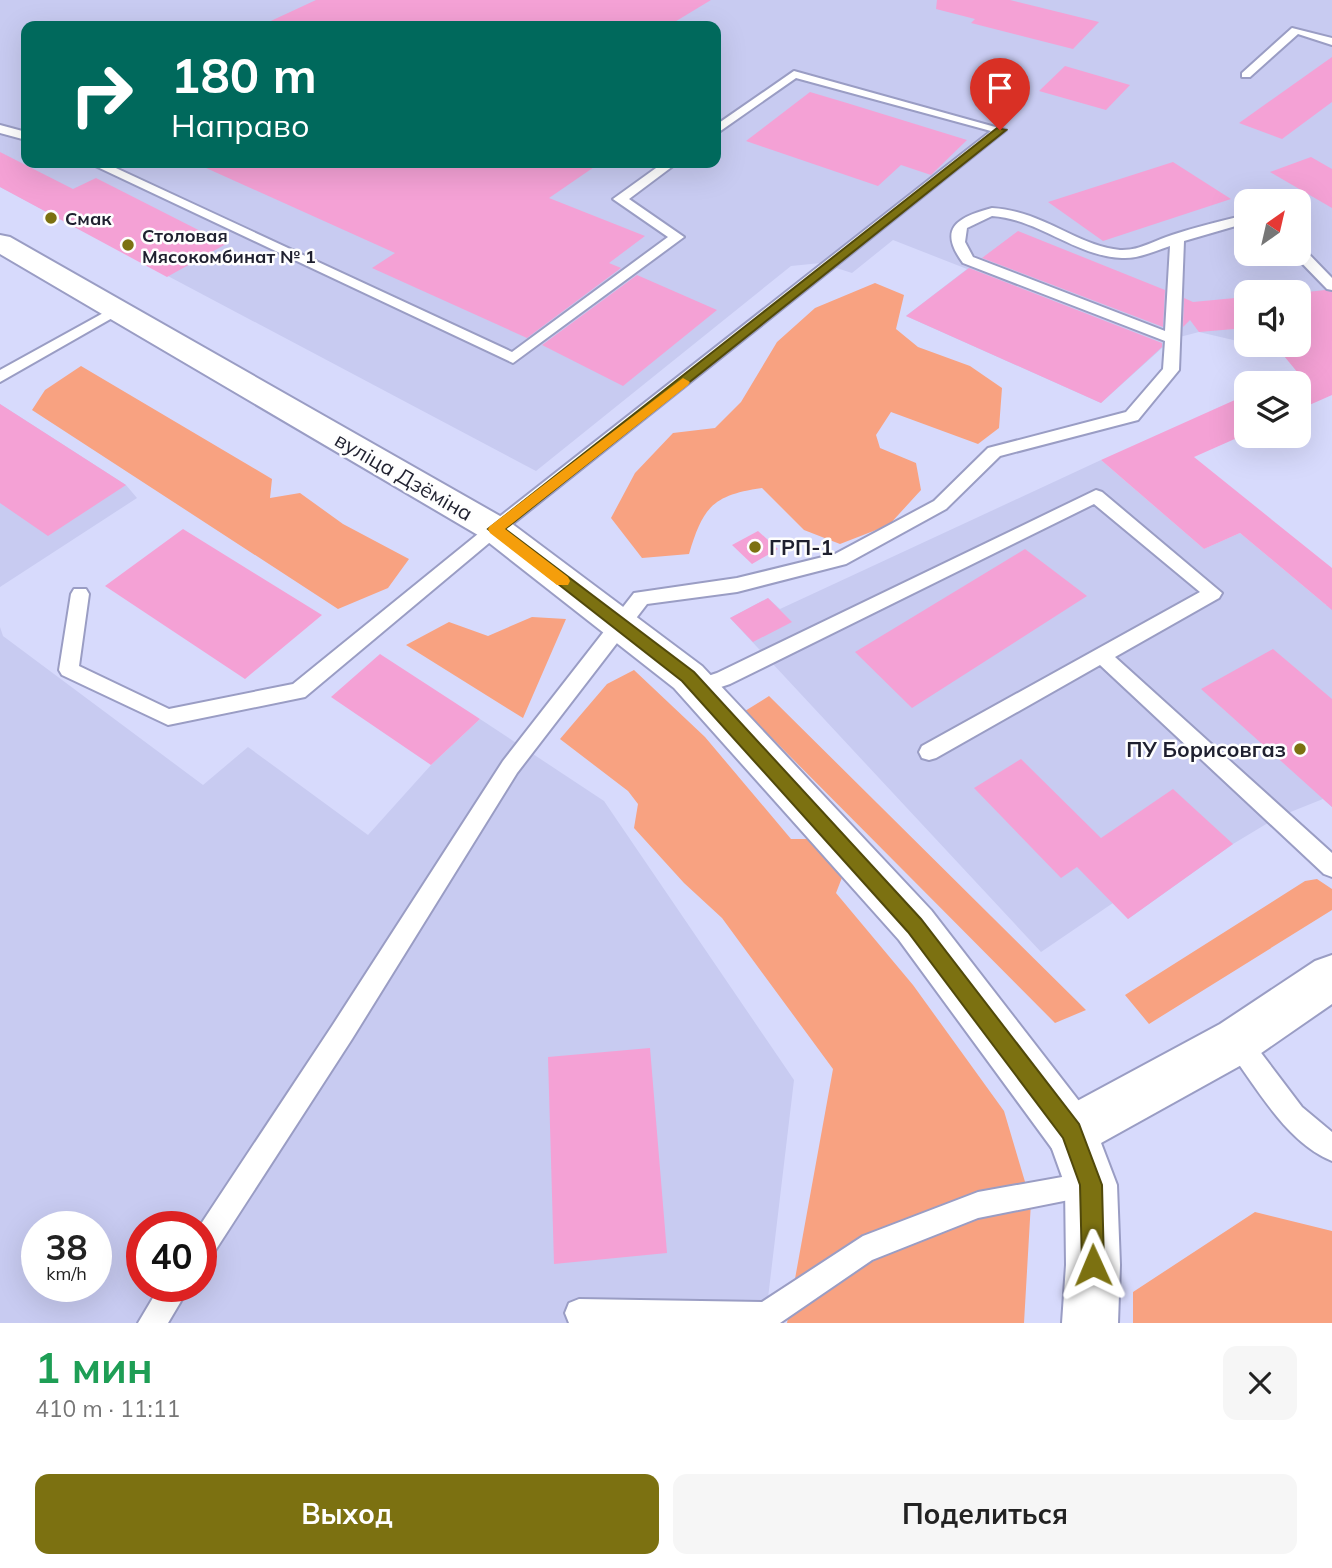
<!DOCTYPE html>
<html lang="ru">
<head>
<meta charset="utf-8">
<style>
  body { margin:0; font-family:Mulish,sans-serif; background:#f6f6f6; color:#222; height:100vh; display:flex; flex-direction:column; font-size:26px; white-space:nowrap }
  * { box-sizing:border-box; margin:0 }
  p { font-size:23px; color:#767676 }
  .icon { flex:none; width:38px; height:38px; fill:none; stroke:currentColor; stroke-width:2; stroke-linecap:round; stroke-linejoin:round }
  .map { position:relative; height:1323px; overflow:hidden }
  .panel { display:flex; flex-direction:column; background:#fff; flex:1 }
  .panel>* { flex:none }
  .guide { position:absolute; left:21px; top:21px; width:700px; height:147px; border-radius:14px; box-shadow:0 7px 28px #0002; background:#00695c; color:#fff; overflow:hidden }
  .needle { width:46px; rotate:34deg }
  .buttons { position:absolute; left:1234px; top:189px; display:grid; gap:14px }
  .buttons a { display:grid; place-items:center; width:77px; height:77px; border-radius:14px; background:#fff; box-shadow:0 7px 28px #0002; font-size:35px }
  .speed { position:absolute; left:21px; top:1211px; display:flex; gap:14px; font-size:35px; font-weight:700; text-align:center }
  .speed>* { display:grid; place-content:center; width:91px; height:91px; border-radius:50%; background:#fff; box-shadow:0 7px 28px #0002; line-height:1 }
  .speed small { font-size:18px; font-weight:400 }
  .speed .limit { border:10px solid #d22; background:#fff; color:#111 }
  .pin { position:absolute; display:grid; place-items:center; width:60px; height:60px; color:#fff; margin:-72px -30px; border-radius:50% 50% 50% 0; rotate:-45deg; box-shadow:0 0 7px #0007 }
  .pin .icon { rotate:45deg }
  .me { position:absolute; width:77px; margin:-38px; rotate:359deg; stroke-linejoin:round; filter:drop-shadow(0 0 5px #0008) }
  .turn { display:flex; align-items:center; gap:24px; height:147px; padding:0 35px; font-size:32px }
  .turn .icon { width:91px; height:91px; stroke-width:2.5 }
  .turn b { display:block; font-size:49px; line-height:60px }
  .round { display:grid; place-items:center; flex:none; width:74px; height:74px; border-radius:14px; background:#f6f6f6 }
  .head { display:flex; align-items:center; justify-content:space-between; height:119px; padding:0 35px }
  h1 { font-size:42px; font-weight:700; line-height:52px; color:#1e9e55 }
  .action { display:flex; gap:14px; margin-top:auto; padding:14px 35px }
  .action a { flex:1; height:80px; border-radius:14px; background:#7c7111; color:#fff; font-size:28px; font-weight:700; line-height:80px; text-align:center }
  .action a+a { background:#f6f6f6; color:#222 }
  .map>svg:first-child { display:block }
  .built { fill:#c8cbf1; fill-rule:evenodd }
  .green { fill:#f8a281 }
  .building { fill:#f4a1d5 }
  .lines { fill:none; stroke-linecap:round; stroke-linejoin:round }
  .service-casing { stroke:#9a9dc4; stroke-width:4 }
  .tertiary-casing { stroke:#9a9dc4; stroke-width:4 }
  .secondary-casing { stroke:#9a9dc4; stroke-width:4 }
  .service { fill:#fff; fill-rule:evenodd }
  .tertiary { fill:#fff; fill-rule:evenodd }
  .secondary { fill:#fff; fill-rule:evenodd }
  .route { fill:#7c7111; stroke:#51490b; stroke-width:2 }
  .slow { fill:#f59e0b }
  .poi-dot { fill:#7c7111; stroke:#fefefe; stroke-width:2.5 }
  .labels { text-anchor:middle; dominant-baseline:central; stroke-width:5; stroke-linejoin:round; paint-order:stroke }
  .far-poi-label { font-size:18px; font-weight:bold; fill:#1f202f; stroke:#fefefe; text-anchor:start }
  .street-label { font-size:21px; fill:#1f202f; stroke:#fefefe }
  .poi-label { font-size:21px; font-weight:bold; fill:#1f202f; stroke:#fefefe; text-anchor:start }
</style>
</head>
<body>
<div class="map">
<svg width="1332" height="1323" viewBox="0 0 1332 1323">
  <rect width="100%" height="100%" fill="#d7dafc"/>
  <!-- built -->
  <path class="built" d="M 0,0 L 1332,0 L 1332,347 L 1280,351 L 1255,345 L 1298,345 L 1298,292 L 1246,292 L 1246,343 L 1199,332 L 1172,339 L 1101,403 L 906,316 L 967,269 L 893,240 L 852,273 L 821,263 L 791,266 L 536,471 L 0,187 ZM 26,26 L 716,26 L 716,163 L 26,163 ZM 1246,201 L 1298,201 L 1298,254 L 1246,254 Z
    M 0,404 L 126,485 L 137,498 L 0,587 Z
    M 1101,460 L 1204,549 L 1240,533 L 1326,605 L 1332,603 L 1332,807 L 1323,799 L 1278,817 L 1233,844 L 1128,919 L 1113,903 L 1041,952 L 730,618 L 768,598 L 780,609 Z
    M 0,627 L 3,636 L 203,785 L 248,747 L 368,835 L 431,765 L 480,719 L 604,801 L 794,1080 L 765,1323 L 0,1323 ZM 37,1227 L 96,1227 L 96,1286 L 37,1286 ZM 142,1227 L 201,1227 L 201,1286 L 142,1286 Z"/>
  <!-- green -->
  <path class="green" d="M 875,283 L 904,295 L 896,329 L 918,347 L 970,366 L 1002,388 L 999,428 L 978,444 L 891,412 L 876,435 L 880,448 L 916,463 L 921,490 L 889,525 L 840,544 L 804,530 L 762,488 C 713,495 703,507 689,554 L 642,558 L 611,518 L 635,473 L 673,433 L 715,428 L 741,402 L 777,342 L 815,308 Z
    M 81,366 L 272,479 L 270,498 L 300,493 L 343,524 L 409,559 L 388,588 L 338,609 L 32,410 L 45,390 Z
    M 532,617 L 566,619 L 523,718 L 406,645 L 449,622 L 488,636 Z
    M 634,670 L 705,737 L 791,839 L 808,839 L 843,875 L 836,893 L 913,985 L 1004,1111 L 1031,1202 L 1024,1323 L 787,1323 L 833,1069 L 722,918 L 684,883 L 634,828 L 638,804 L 628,791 L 560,739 L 607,684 Z
    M 769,696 L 1086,1010 L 1055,1023 L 745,711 Z
    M 1317,879 L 1332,889 L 1332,910 L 1149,1024 L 1125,995 L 1305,881 Z
    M 1255,1212 L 1332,1231 L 1332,1323 L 1133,1323 L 1133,1292 Z"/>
  <!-- building -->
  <path class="building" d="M 316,0 L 711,0 L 668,26 L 260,26 Z
    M 937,0 L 1010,0 L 1099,22 L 1073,49 L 971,23 L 975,19 L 936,9 Z
    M 1332,57 L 1332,102 L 1282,139 L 1239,123 Z
    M 1065,66 L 1130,85 L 1106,110 L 1039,91 Z
    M 810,92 L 847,103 L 967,140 L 931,175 L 901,165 L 878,186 L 746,141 Z
    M 0,152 L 73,189 L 96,178 L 226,244 L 167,277 L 0,187 Z
    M 1311,157 L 1332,169 L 1332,208 L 1270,172 Z
    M 1173,162 L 1231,199 L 1103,241 L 1048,202 Z
    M 195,163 L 600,163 L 549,198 L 645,236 L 609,263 L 621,268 L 527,338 L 372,268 L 395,253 Z
    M 1018,231 L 1165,290 L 1163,327 L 982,258 Z
    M 969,268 L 1162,343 L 1162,347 L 1101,403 L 906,316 Z
    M 637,275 L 717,310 L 623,386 L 542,345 Z
    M 1325,290 L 1332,292 L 1332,395 L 1298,410 L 1298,373 L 1275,345 L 1298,345 L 1298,293 Z
    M 1184,298 L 1193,302 L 1235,298 L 1246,312 L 1246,328 L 1199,332 L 1190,320 L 1183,327 Z
    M 1246,395 L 1246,434 L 1194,457 L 1332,568 L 1332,610 L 1240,533 L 1204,549 L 1101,460 Z
    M 0,404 L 126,485 L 48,536 L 0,503 Z
    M 183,529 L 322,615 L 245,679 L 105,586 Z
    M 758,531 L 778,549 L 752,564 L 732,545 Z
    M 1025,549 L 1087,596 L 912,708 L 855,652 Z
    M 768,598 L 792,622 L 753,642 L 730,618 Z
    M 1273,649 L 1332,699 L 1332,807 L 1201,689 Z
    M 380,654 L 480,719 L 431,765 L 331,697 Z
    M 1021,759 L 1101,838 L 1173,789 L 1233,844 L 1128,919 L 1077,867 L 1061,878 L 974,788 Z
    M 650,1048 L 667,1253 L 554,1264 L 548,1057 Z"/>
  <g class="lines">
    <defs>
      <path id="service" d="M 1292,28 L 1332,38 L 1332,45 L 1298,34 L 1250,77 L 1242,77 L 1242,73 Z
        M 794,71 L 1006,130 L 501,533 L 305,697 L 168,725 L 62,675 L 59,670 L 71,594 L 74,589 L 86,589 L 89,594 L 79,666 L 169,709 L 293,684 L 489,525 L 991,131 L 796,78 L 716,134 L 716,125 Z
        M 0,125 L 26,132 L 26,140 L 0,133 Z
        M 89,163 L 105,163 L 512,352 L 668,237 L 613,199 L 663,163 L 677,163 L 629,199 L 684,237 L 513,363 Z
        M 992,208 C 1043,211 1077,246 1120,250 C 1139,251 1156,240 1172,235 C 1196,227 1221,221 1246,215 L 1246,223 L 1184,241 L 1179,370 L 1138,420 L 1000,456 L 946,509 L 846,564 L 737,592 L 647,604 L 517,773 L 352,1039 L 211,1257 L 201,1260 L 201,1227 L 199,1227 L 334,1023 L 503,761 L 634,593 L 737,578 L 835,554 L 934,501 L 988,448 L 1126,412 L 1163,369 L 1165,341 L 963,263 C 937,228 958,217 992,208 ZM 992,216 C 1039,219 1075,256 1122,258 C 1138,259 1155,251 1170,246 L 1165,331 L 973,257 L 965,242 L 967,228 Z
        M 1298,247 L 1303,248 L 1332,278 L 1332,290 L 1327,289 L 1293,254 L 1298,254 Z
        M 116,306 L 121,307 L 123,310 L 121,313 L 0,382 L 0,370 Z
        M 1096,490 L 1102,492 L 1222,593 L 1219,598 L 1115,657 L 1332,853 L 1332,877 L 1324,874 L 1100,665 L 936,758 L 929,760 L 922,758 L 919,752 L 922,746 L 1200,592 L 1094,504 L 730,684 L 697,695 L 690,692 L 687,687 L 690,682 L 717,673 Z
        M 1237,1029 L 1246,1033 L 1302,1107 L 1332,1132 L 1332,1161 C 1286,1142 1257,1088 1228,1049 L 1225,1041 L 1228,1033 Z
        M 1090,1172 L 1099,1176 L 1103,1185 L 1099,1194 L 978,1218 L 872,1260 L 780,1323 L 569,1323 L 565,1313 L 569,1303 L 579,1299 L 762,1302 L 863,1236 L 978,1192 Z
        M 160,1286 L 190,1286 L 168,1323 L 138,1323 Z"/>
      <path id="tertiary" d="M 1332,955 L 1332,1004 L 1254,1058 L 1101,1143 L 1117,1185 L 1120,1265 L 1118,1323 L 1062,1323 L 1066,1265 L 1065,1185 L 1046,1132 L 1053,1114 L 1220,1024 L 1315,961 Z"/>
      <path id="secondary" d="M 0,235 L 10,237 L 507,520 L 702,666 L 931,910 L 1089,1114 L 1096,1132 L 1089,1150 L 1071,1157 L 1053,1150 L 899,940 L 674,688 L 483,538 L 0,254 Z"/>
    </defs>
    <!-- service casing -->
    <use href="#service" class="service-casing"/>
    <!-- tertiary casing -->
    <use href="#tertiary" class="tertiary-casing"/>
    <!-- secondary casing -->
    <use href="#secondary" class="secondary-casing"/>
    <!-- service -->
    <use href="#service" class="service"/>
    <!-- tertiary -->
    <use href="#tertiary" class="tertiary"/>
    <!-- secondary -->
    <use href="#secondary" class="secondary"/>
  </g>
  <!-- route -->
  <path class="route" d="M 997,128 L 1006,130 L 505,529 L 694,672 L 921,919 L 1079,1124 L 1102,1185 L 1104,1265 L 1101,1273 L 1093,1276 L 1085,1273 L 1082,1265 L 1080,1185 L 1063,1138 L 908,932 L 682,681 L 488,529 Z"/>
  <!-- slow -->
  <path class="slow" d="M 683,378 L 690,382 L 688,385 L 505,529 L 568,577 L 570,581 L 568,585 L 557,585 L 490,533 L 488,529 L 490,526 Z"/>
  <!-- markers -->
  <g class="poi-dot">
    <circle cx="51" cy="218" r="7"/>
    <circle cx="128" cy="245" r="7"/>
    <circle cx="755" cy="547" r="7"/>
    <circle cx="1300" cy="749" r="7"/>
  </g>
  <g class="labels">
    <!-- far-poi labels -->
    <g class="far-poi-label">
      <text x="65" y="218">Смак</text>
      <text x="142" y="235">Столовая<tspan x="142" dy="21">Мясокомбинат № 1</tspan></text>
    </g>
    <!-- street labels -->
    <g class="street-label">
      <text transform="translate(404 476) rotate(30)">вуліца Дзёміна</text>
    </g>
    <!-- poi labels -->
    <g class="poi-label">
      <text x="769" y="547">ГРП-1</text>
      <text x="1286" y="749" text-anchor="end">ПУ Борисовгаз</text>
    </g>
  </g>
</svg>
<div class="buttons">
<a><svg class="needle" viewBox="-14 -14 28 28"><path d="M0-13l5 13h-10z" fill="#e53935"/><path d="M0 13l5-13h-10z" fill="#767676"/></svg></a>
<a><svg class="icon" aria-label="sound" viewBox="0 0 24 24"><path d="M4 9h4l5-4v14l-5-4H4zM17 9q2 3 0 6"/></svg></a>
<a><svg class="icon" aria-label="layers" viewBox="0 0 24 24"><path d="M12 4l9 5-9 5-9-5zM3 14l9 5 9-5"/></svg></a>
</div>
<div class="speed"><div>38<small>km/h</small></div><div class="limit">40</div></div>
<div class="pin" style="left:1000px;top:130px;background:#d93025"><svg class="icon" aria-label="arrive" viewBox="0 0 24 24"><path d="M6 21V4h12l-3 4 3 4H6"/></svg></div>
<svg class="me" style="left:1093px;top:1265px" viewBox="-20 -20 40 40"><path d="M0-17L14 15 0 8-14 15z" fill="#7c7111" stroke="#fff" stroke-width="4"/></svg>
<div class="guide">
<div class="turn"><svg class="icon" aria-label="right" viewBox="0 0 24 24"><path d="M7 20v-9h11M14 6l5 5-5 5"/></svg><div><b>180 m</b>Направо</div></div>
</div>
</div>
<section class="panel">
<div class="head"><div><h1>1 мин</h1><p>410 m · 11:11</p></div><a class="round"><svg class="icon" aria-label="close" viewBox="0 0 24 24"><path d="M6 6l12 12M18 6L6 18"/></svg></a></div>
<div class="action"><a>Выход</a><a>Поделиться</a></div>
</section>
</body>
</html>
